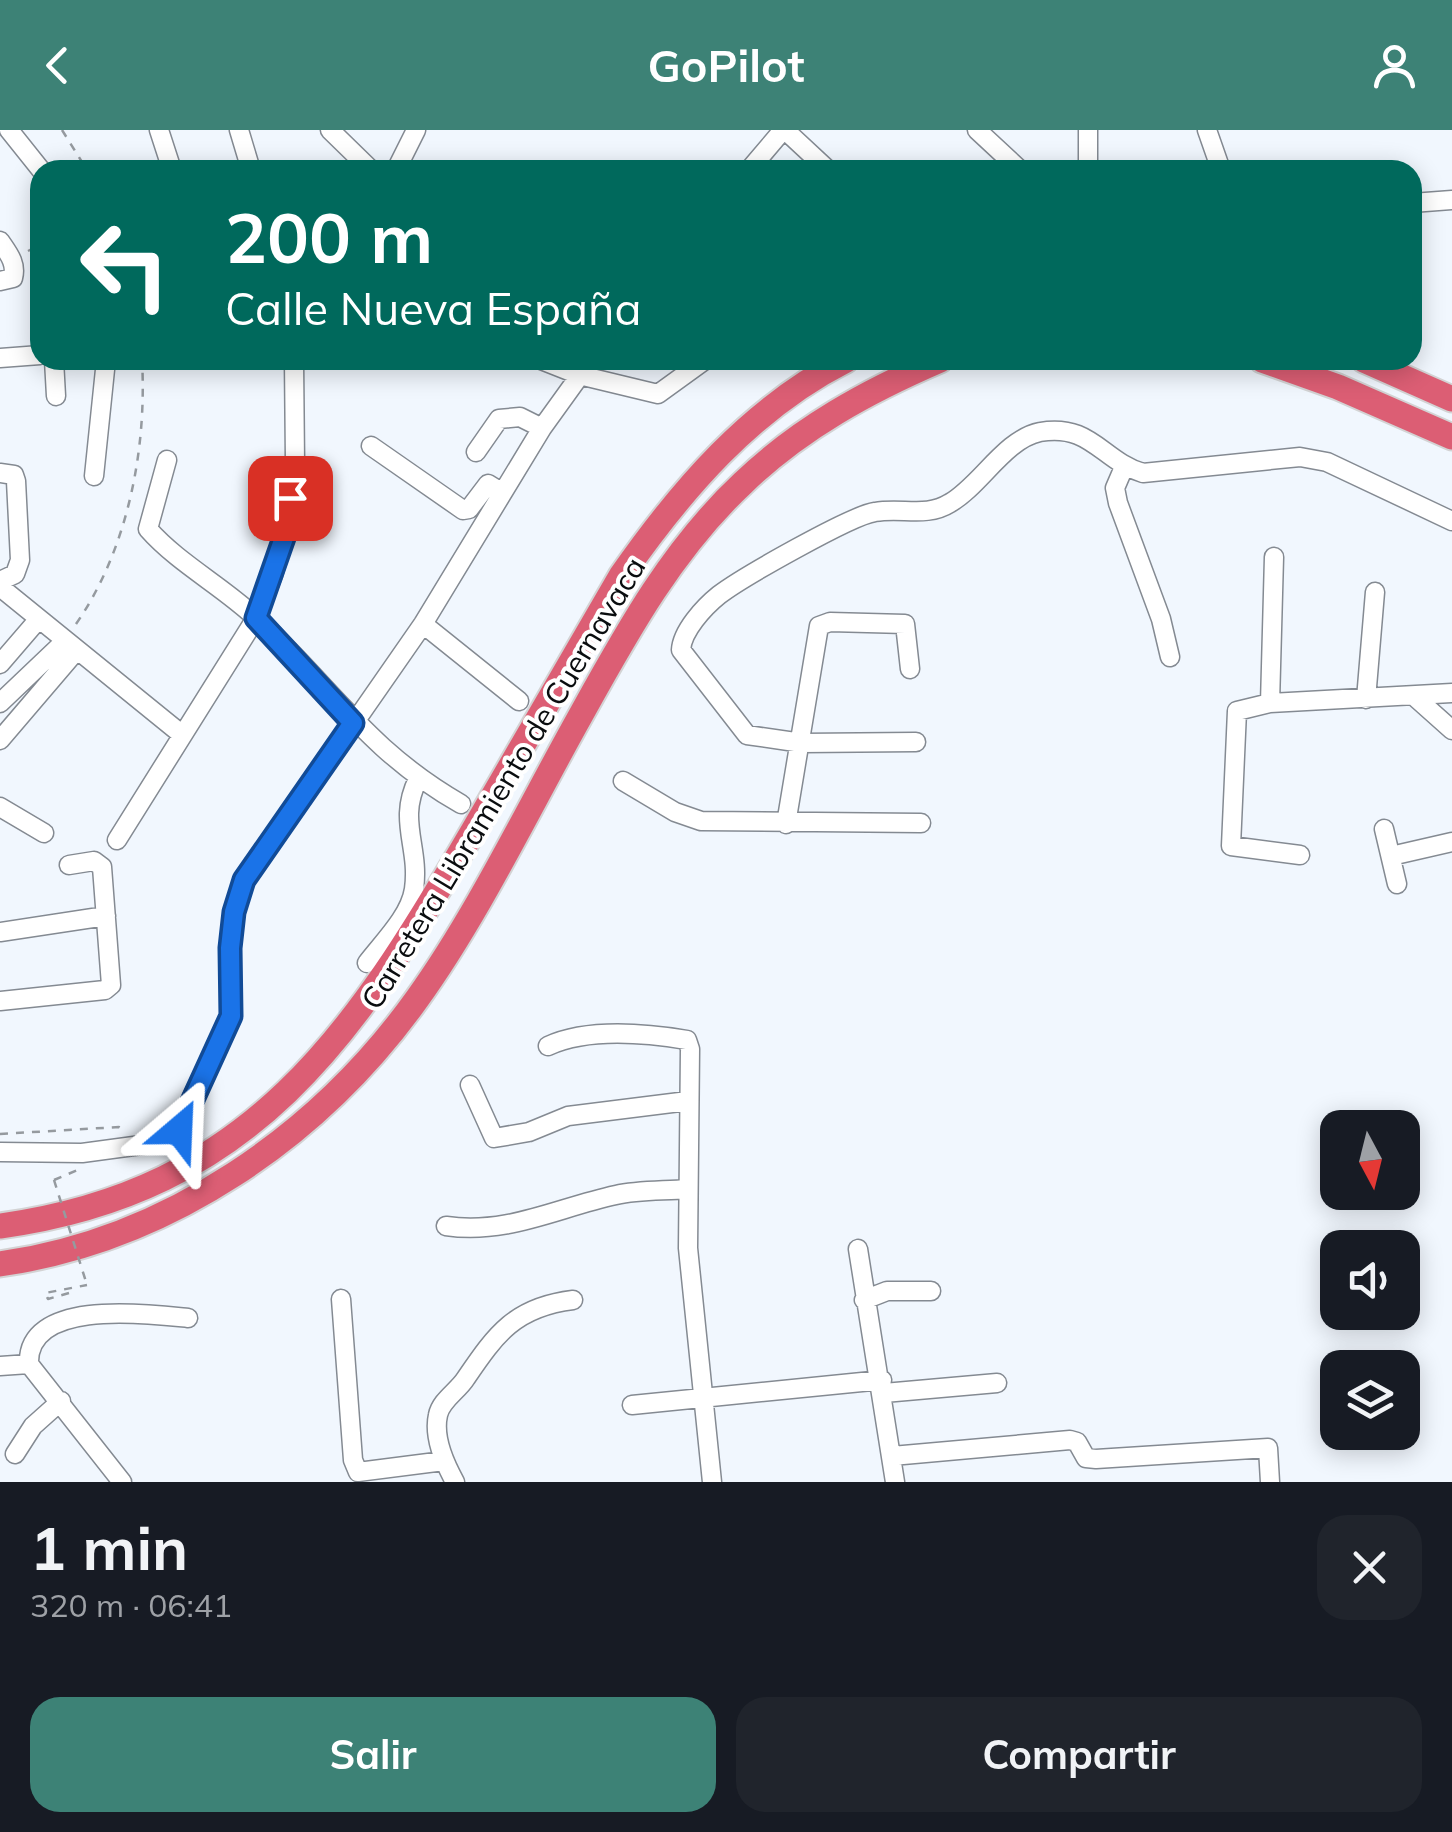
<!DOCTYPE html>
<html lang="es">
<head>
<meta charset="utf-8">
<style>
  body { margin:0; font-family:Mulish,sans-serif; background:#20242c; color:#f1f3f6; height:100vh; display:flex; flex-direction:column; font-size:38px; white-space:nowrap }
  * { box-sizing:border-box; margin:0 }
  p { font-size:32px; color:#9ea1a6 }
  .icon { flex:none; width:55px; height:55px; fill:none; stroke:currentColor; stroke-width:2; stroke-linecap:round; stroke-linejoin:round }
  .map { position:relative; height:1352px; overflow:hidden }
  .panel { display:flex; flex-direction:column; background:#171b24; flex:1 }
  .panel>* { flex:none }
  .banner { position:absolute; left:30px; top:30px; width:1392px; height:210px; border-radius:30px; box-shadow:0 5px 25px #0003; background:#00695c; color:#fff; overflow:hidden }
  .needle { width:65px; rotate:173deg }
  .tools { position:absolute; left:1320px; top:980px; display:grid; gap:20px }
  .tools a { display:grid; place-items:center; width:100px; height:100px; border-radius:20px; background:#171b24; box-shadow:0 5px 25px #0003; font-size:50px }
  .pin { position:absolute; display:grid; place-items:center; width:85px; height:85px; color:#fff; margin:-42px; border-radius:20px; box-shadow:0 5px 15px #0006 }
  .me { position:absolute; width:110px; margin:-55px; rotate:26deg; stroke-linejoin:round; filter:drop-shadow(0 0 8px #0008) }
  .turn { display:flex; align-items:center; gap:35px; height:210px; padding:0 30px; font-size:45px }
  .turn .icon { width:130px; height:130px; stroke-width:2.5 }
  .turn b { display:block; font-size:70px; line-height:85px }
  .round { display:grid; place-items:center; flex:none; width:105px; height:105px; border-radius:30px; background:#20242c }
  .headline { display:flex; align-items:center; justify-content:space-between; height:170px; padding:0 30px }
  h1 { font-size:60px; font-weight:700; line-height:75px }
  .cta { display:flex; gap:20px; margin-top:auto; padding:20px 30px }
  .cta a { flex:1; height:115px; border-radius:30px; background:#3d8276; color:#fff; font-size:40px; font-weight:700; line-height:115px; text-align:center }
  .cta a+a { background:#20242c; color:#f1f3f6 }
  header { display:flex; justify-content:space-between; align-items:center; height:130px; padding:0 30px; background:#3d8276; color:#fff; font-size:45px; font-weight:700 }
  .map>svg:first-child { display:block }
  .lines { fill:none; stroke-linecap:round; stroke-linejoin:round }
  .minor-casing { stroke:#848a92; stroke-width:21 }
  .highway-casing { stroke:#d3d3d4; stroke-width:29 }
  .path { stroke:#959a9f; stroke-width:2.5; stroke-dasharray:8 8; stroke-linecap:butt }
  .minor { stroke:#fff; stroke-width:18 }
  .highway { stroke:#dc5e74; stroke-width:25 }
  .path-bridge { stroke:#959a9f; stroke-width:2.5; stroke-dasharray:8 8; stroke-linecap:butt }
  .route-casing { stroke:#114b97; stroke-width:25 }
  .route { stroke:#1a73e8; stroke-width:18 }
  .labels { text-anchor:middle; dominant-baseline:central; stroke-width:8; stroke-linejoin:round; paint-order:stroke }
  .street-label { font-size:30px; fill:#0a0d0f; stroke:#fff }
</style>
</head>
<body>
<header><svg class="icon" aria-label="back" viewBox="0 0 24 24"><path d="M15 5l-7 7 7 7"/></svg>GoPilot<svg class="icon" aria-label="person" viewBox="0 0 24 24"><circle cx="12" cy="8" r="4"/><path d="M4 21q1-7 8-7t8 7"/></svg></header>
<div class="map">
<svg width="1452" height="1352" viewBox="0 0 1452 1352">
  <rect width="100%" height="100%" fill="#f1f7fe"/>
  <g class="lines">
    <defs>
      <path id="minor" d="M 9,0 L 41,40
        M 159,0 L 172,40
        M 239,0 L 251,40
        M 330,0 L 371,40
        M 785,0 L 828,40
        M 977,0 L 1020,40
        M 1088,0 L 1088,40
        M 1207,0 L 1221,40
        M 396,40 L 416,0
        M 749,40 L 783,0
        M 1412,73 L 1452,70
        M 0,111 C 8,123 17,133 13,148 L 0,151
        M 0,228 L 40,225
        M 54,230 L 56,266
        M 541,230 L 579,245 L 658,264 L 705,230
        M 371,316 L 463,380 L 469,379 L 488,354 L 501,362
        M 476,322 L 499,289 L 520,287 L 542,298
        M 167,330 L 148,399 C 178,433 222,456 255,487 C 330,556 368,621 461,674
        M 1124,337 L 1115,358 L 1118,373 L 1161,489 L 1170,527
        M 0,343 L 14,345 L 16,351 L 20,430 L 15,444 L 0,451
        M 94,346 L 106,230
        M 0,457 L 180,603
        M 423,494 L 519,571
        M 0,534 L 37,491
        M 1415,567 L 1452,600
        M 1366,569 L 1375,462
        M 0,573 L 64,512
        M 1270,573 L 1274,427
        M 0,610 L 76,521
        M 916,612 L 802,613 L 747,605 L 681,520 C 682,501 704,477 719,465 C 741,448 852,385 875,382 C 902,377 926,388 950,373 C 980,356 1005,309 1040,302 C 1091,293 1102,331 1143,343 L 1300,327 L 1327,332 L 1452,391
        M 623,651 L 675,682 L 701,691 L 921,693
        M 0,677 L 44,703
        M 786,694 L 819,496 L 830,492 L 905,494 L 910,539
        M 1384,699 L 1397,754
        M 117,710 L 256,488 L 273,445 L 286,401 L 295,334 L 294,230
        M 1300,725 L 1231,716 L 1237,581 L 1270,573 L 1452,563
        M 1391,726 L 1452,712
        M 0,802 L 106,786
        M 367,833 C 383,812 410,786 414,759 C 420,716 397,691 418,649
        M 0,871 L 105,860 L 111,855 L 102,737 L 94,731 L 69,735
        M 548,916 C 587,898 645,903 687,910 L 690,919 L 688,1118 L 712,1352
        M 470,955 L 494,1008 L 529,1002 L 568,986 L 688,971
        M 0,1022 L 82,1023 L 171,1011 L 231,886 L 229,818 L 234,782 L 245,750 L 423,494 L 542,298 L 591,230
        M 446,1096 C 507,1105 556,1078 616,1065 C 638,1060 664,1061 687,1059
        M 858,1119 L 895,1352
        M 341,1169 L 353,1330 L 358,1342 L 444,1331
        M 864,1170 L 887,1161 L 931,1161
        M 29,1234 C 26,1168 149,1184 188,1188
        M 29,1234 L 122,1352
        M 0,1236 L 29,1234
        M 884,1263 L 997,1253
        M 632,1275 L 882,1250
        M 15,1324 L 33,1296 L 61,1271
        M 892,1326 L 1070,1310 L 1077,1312 L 1086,1328 L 1096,1329 L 1268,1318 L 1270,1352
        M 455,1352 C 445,1334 433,1307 438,1285 C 441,1270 458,1261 466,1248 C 496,1204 515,1177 573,1170"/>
      <path id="highway" d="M 1262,230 L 1338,257 L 1452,307
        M 1364,230 L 1452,269
        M 0,1096 C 253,1061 354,905 473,701 C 522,616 572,531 621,446 C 681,360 751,278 846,230
        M 0,1134 C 168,1110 319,1006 417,869 C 474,790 524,688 572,601 C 621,513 668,423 743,353 C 800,298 868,261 940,230"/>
    </defs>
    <!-- minor casing -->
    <use href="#minor" class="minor-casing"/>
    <!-- highway casing -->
    <use href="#highway" class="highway-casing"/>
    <!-- path -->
    <path class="path" d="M 62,0 L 87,40
      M 28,121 L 40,115
      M 76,494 C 128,419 147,319 142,230
      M 0,1004 L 119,997 L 124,1000
      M 54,1050 L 80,1039
      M 69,1163 L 48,1169 L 45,1163 L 87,1155"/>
    <!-- minor -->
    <use href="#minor" class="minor"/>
    <!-- highway -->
    <use href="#highway" class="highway"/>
    <!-- path-bridge -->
    <path class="path-bridge" d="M 54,1050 L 87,1155"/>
  </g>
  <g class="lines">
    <defs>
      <path id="route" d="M 179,1000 L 231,886 L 230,818 L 234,782 L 244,750 L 353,593 L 256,488 L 286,402 L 290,368"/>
    </defs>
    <!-- route casing -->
    <use href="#route" class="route-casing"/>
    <!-- route -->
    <use href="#route" class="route"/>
  </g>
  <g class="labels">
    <!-- street labels -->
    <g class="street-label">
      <text transform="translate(503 653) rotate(-59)">Carretera Libramiento de Cuernavaca</text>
    </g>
  </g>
</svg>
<div class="tools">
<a><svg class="needle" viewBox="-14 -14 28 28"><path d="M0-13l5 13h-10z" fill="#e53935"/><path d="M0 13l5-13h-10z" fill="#9ea1a6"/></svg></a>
<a><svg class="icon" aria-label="sound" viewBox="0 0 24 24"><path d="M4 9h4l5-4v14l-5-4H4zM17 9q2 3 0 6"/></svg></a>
<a><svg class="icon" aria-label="layers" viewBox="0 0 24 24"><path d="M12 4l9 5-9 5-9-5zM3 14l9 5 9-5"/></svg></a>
</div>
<div class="pin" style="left:290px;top:368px;background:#d93025"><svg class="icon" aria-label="arrive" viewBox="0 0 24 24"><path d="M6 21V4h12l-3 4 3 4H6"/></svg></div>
<svg class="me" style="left:179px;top:1000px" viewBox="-20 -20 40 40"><path d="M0-17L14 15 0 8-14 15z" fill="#1a73e8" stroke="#fff" stroke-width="4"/></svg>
<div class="banner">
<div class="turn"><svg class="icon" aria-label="left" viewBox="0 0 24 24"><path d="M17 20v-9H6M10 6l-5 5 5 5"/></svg><div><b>200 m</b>Calle Nueva España</div></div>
</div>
</div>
<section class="panel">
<div class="headline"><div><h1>1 min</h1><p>320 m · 06:41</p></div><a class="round"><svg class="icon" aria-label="close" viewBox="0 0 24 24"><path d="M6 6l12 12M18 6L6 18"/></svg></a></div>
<div class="cta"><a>Salir</a><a>Compartir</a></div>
</section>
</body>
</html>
